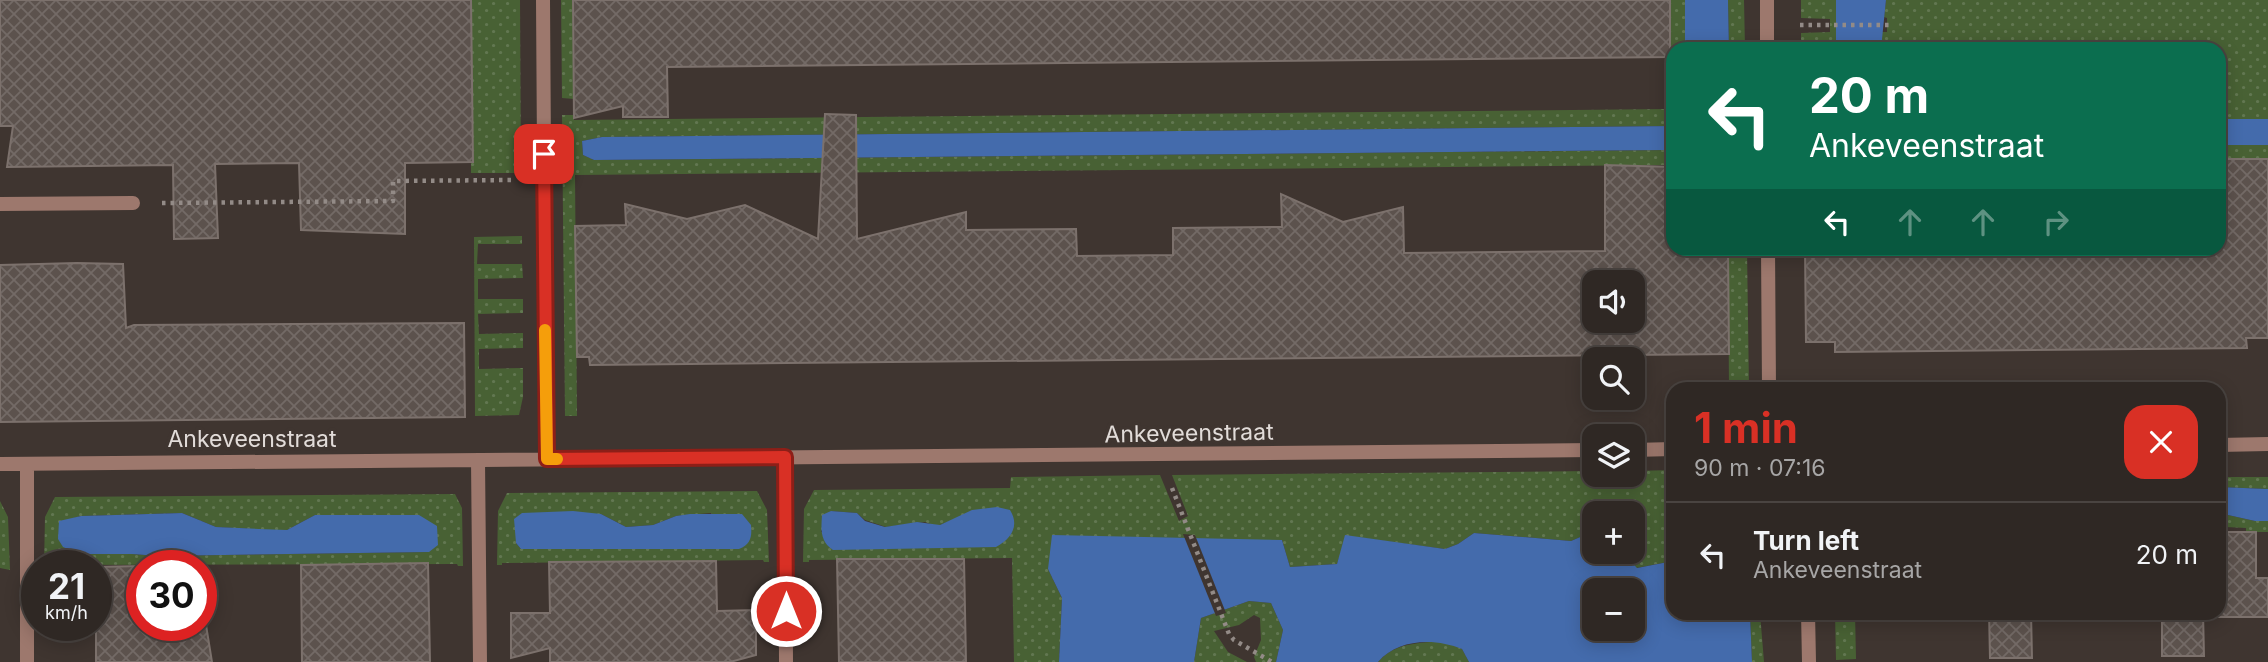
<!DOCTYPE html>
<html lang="en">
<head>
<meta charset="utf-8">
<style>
  body { margin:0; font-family:Inter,sans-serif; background:#37302c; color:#f1f3f6; height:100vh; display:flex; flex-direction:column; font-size:26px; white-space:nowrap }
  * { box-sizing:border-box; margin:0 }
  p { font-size:23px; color:#a7a6a6 }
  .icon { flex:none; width:38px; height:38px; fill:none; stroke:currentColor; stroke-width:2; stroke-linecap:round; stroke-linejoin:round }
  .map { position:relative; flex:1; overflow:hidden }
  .sheet { position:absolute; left:1666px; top:382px; width:560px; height:238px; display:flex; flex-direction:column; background:#2f2824; border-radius:21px; box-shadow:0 4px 18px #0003,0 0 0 2px #4a4441 }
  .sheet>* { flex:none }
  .top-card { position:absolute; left:1666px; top:42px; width:560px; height:214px; border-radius:21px; box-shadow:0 4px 18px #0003,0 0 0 2px #4a4441; background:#0b6e4f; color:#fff; overflow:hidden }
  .buttons { position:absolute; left:1582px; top:270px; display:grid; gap:14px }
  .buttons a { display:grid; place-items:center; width:63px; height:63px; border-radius:14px; background:#2f2824; box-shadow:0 4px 18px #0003,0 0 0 2px #4a4441; font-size:35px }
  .speed { position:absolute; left:21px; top:550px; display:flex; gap:14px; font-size:35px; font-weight:700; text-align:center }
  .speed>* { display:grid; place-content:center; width:91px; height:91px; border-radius:50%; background:#2f2824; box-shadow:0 4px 18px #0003,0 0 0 2px #4a4441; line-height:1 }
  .speed small { font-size:18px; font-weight:400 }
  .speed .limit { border:10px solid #d22; background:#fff; color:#111 }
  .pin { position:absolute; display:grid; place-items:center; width:60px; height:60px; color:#fff; margin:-30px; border-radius:14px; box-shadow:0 4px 10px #0006 }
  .me { position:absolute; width:77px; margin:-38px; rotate:0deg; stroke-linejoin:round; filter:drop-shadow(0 0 5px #0008) }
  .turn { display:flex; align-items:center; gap:24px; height:147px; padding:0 28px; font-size:32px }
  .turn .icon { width:91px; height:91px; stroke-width:2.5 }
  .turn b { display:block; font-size:49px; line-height:60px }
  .lanes { display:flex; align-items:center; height:66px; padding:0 28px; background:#0003; justify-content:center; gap:35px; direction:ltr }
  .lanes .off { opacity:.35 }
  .round { display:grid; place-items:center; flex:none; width:74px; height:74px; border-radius:21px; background:#37302c }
  .summary { display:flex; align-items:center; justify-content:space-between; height:119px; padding:0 28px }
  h1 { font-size:42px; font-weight:700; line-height:52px; color:#d93025 }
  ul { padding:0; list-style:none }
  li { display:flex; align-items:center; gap:21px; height:105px; padding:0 28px; border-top:2px solid #4a4441 }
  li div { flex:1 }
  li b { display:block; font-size:26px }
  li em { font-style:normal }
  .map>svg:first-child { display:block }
  .grass { fill:url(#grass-dots); fill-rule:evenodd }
  .water { fill:#446bac; fill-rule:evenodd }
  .pier { fill:#3f3530 }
  .building { fill:url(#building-cross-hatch); stroke:#7c716c; stroke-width:2; fill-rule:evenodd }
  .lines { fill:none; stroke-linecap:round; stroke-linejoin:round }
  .path { stroke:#938b87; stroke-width:4.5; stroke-dasharray:3.5 5; stroke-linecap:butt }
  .service { stroke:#9d786d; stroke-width:14 }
  .minor { stroke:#9d786d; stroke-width:14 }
  .route-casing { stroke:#8d1f18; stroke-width:18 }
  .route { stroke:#d93025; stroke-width:12 }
  .slow { stroke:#f59e0b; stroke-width:12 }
  .labels { text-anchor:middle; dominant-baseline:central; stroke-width:7; stroke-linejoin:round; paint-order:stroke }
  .street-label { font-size:23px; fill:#e2dcd9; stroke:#3f3530 }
</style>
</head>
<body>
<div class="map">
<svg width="2268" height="662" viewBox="0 0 2268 662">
  <defs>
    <pattern id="grass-dots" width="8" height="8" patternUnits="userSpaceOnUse" patternTransform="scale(1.75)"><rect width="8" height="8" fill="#486134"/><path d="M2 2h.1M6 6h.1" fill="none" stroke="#627751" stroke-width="1.8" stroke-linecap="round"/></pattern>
    <pattern id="building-cross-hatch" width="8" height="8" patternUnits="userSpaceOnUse" patternTransform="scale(1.75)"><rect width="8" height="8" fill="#5c524d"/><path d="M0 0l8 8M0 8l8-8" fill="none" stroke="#736a66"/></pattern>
  </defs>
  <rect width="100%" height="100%" fill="#3f3530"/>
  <!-- grass -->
  <path class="grass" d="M 471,0 L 520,0 L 521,173 L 471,173 Z
    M 561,0 L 573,0 L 574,99 L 562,98 Z
    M 1670,0 L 1685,0 L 1685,49 L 1673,49 L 1673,126 L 602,137 L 582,141 L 583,155 L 594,160 L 1673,150 L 1673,165 L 575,175 L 577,416 L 565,416 L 562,115 L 574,115 L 574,120 L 1670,109 Z
    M 1728,0 L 1744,0 L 1745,49 L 1729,49 Z
    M 1801,0 L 1836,0 L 1836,49 L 1801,49 L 1801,33 L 1830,32 L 1830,19 L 1801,18 Z
    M 1886,0 L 2268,0 L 2268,119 L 2219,119 L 2219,49 L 1881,49 L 1882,32 L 1887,32 L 1887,18 L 1884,17 Z
    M 2219,145 L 2268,145 L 2268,159 L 2219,159 Z
    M 522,236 L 522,244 L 478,244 L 477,264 L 522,264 L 523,278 L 478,279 L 478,299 L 523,299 L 523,313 L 478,314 L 479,334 L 523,333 L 523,348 L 479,349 L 479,369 L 523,368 L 523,397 L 519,415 L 475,416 L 474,237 Z
    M 1728,249 L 1747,249 L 1749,388 L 1729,388 Z
    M 1673,470 L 1673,561 L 1636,568 L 1621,551 L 1633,551 L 1633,513 L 1594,513 L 1594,531 L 1571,541 L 1474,533 L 1458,544 L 1445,549 L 1346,536 L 1337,564 L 1290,567 L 1282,540 L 1048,569 L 1062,598 L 1059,662 L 1014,662 L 1012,558 L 809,560 L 809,562 L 803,562 L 804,509 L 814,490 L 1010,488 L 1011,477 L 1160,475 L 1179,521 L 1188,516 L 1172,475 L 1594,471 L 1594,474 L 1633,474 L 1633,471 ZM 831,511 L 857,513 L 865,520 L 886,527 L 925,522 L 933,525 L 940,525 L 950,521 L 996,547 L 821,532 Z
    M 2219,477 L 2268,477 L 2268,489 L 2219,487 Z
    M 757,491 L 767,510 L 769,562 L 764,562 L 763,560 L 502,563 L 502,565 L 497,565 L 498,511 L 507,493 ZM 711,513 L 739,549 L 521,549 L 516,543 L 601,514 L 626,527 L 653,525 L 676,516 Z
    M 455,494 L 462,508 L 463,566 L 458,566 L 457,564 L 44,565 L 45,517 L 55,497 ZM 182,513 L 216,527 L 268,530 L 287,530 L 315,515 L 429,552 L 158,556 L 132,554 L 60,522 L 81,516 Z
    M 0,501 L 8,517 L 10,570 L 0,568 Z
    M 2219,513 L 2255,521 L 2268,521 L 2268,532 L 2246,532 L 2246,528 L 2226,527 L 2225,525 L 2224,532 L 2219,532 Z
    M 1249,601 L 1271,603 L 1283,630 L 1276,662 L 1256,662 L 1254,657 L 1261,640 L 1260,618 L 1254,615 L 1239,625 L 1214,631 L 1228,652 L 1247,662 L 1194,662 L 1201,618 Z
    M 1750,613 L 1760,613 L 1764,662 L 1752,662 Z
    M 1835,613 L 1855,613 L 1856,659 L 1836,660 Z
    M 1444,641 L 1462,649 L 1469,662 L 1378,662 C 1395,642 1421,643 1444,641 Z"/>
  <!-- water -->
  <path class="water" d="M 1685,0 L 1728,0 L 1729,49 L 1685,49 Z
    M 1836,0 L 1886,0 L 1881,49 L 1836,49 Z
    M 2219,119 L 2268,119 L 2268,145 L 2219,145 Z
    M 1673,126 L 1673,150 L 1668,150 L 594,160 L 583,155 L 582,141 L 602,137 Z
    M 2219,487 L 2268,489 L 2268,521 L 2255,521 L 2219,513 Z
    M 997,507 L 1010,510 C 1020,526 1011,539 996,547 L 833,550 C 820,541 821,530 822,515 L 831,511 L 857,513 L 865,521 L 885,527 L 917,522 L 940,525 L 972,510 Z
    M 573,511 L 601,514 L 626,527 L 653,525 L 676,516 L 690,514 L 742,514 L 751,525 C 752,537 751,544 739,549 L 521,549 L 516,543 L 514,519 L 522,513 Z
    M 182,513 L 216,527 L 259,529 L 287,530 L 315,515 L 419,515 L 437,526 L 438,545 L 429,552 L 158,556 L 132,554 L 80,554 L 63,547 L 58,539 L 59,521 L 81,516 Z
    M 1594,531 L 1594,551 L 1621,551 L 1637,568 L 1673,561 L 1673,612 L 1750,613 L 1752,662 L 1469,662 L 1462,649 C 1436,638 1398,638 1378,662 L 1276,662 L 1283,630 L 1271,603 L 1249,601 L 1201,618 L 1194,662 L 1059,662 L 1062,598 L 1048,569 L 1052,535 L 1282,540 L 1290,567 L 1337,564 L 1345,535 L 1445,549 L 1458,544 L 1474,533 L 1571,541 ZM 1594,590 L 1633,590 L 1633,628 L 1594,628 Z"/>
  <!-- pier -->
  <path class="pier" d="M 1183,534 L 1195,535 L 1226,613 L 1216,616 Z"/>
  <!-- building -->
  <path class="building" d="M 0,0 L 471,0 L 473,162 L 405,163 L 405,234 L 301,230 L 299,163 L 215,164 L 218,238 L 174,239 L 173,165 L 7,167 L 13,126 L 0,126 Z
    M 573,0 L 1670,0 L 1670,57 L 667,67 L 668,117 L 623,117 L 623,106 L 574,118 Z
    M 825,114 L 856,115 L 857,239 L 966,212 L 966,230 L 1076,229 L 1077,256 L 1173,255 L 1173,228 L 1282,227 L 1281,194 L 1343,222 L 1403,207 L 1404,253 L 1605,251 L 1605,165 L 1673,167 L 1673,248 L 1728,248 L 1729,354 L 590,365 L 589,357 L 577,357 L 575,226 L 626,225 L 625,204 L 687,219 L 745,205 L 818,239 ZM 1594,282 L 1633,282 L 1633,320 L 1594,320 Z
    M 2219,159 L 2268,159 L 2268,338 L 2246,338 L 2247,348 L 1835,352 L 1835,342 L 1806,342 L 1805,248 L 2219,248 Z
    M 77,263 L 123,264 L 126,328 L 134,325 L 464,323 L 465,417 L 0,422 L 0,265 Z
    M 2219,532 L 2256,532 L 2256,578 L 2268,578 L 2268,617 L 2219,617 Z
    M 837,559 L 964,559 L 966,662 L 839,662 Z
    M 716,561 L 717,611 L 756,610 L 756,655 L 730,662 L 550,662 L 550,648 L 511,658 L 511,613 L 550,613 L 549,562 Z
    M 428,563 L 430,662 L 302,662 L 301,565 Z
    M 201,565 L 205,565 L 206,625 L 212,662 L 96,662 L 96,567 L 142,566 L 142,625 L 201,625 Z
    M 1989,612 L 2031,612 L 2032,658 L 1990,658 Z
    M 2162,612 L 2203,612 L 2204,656 L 2162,656 Z"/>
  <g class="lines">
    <!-- path -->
    <path class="path" d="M 1800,25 L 1890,25
      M 162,203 L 393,201 L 393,181 L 512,180
      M 1172,488 L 1229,634 L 1234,640 L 1272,662"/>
    <!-- service -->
    <path class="service" d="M 0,204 L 133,203"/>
    <!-- minor -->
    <path class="minor" d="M 543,0 L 546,459
      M 1767,0 L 1767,49
      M 1768,248 L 1769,388
      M 2219,445 L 2268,444
      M 1633,450 L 1673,449
      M 785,457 L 786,662
      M 478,460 L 480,662
      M 0,464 C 531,458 1063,457 1594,450
      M 27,464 L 27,662
      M 1808,612 L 1809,662"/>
  </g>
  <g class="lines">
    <defs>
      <path id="route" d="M 544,154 L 547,459 L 785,457 L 786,611"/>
    </defs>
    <!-- route casing -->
    <use href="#route" class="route-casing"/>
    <!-- route -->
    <use href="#route" class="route"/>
    <!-- slow -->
    <path class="slow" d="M 545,330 L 547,459 L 557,459"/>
  </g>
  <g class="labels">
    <!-- street labels -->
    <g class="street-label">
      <text transform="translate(1189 433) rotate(-1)">Ankeveenstraat</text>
      <text x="252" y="439">Ankeveenstraat</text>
    </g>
  </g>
</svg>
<div class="buttons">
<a><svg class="icon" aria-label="sound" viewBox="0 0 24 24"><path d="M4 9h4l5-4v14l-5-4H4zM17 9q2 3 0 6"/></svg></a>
<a><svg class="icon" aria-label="search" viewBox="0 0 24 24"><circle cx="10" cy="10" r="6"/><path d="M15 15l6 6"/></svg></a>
<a><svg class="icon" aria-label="layers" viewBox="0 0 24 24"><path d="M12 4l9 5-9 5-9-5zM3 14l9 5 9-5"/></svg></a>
<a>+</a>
<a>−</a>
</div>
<div class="speed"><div>21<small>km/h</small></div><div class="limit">30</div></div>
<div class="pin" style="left:544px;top:154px;background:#d93025"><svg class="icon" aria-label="arrive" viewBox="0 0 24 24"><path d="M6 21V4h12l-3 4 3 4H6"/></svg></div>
<svg class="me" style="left:786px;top:611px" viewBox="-20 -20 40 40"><circle r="17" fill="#d93025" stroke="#fff" stroke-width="3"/><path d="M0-11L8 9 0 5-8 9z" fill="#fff"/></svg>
<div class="top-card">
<div class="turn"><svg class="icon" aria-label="left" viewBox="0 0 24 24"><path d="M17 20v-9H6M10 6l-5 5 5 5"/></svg><div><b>20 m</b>Ankeveenstraat</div></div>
<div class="lanes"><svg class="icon" aria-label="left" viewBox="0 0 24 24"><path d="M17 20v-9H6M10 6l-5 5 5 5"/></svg><svg class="icon off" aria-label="ahead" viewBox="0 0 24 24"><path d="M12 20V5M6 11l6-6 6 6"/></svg><svg class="icon off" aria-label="ahead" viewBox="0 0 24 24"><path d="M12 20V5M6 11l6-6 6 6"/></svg><svg class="icon off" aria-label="right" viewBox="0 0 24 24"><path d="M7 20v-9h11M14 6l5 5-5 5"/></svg></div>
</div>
<section class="sheet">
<div class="summary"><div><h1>1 min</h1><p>90 m · 07:16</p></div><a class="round" style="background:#d93025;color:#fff"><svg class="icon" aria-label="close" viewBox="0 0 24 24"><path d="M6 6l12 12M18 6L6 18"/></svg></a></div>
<ul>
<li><svg class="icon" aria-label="left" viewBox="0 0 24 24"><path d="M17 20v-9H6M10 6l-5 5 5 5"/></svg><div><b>Turn left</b><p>Ankeveenstraat</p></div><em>20 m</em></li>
</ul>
</section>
</div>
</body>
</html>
